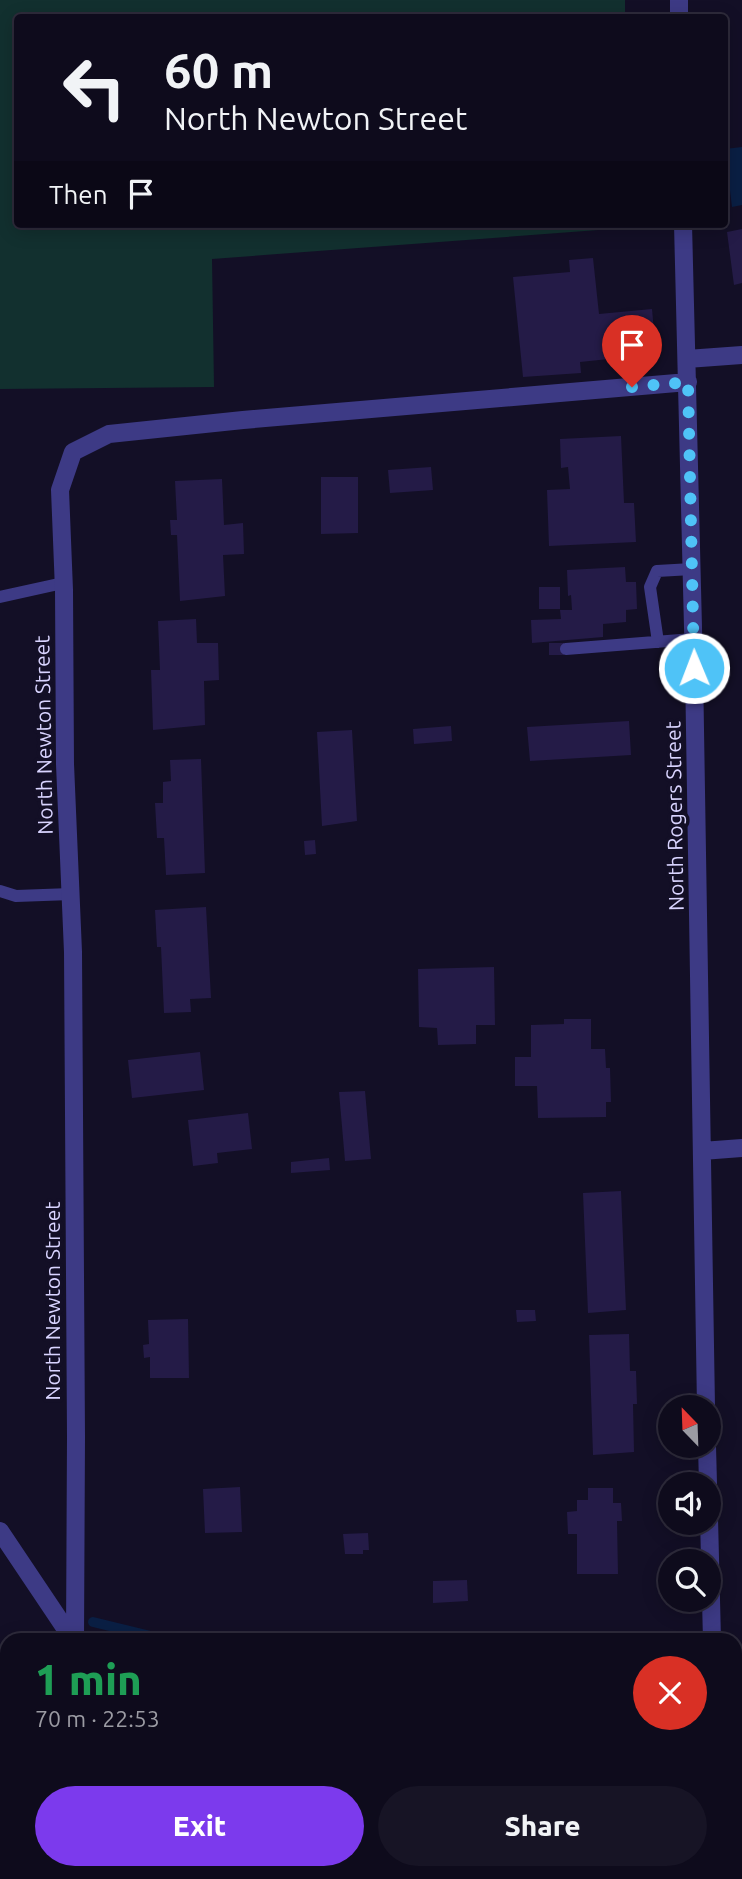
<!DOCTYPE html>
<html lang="en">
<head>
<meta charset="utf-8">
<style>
  body { margin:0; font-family:Ubuntu,sans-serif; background:#171425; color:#f1f3f6; height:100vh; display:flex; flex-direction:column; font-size:26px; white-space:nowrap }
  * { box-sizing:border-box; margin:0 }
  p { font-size:23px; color:#9b9ba3 }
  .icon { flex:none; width:38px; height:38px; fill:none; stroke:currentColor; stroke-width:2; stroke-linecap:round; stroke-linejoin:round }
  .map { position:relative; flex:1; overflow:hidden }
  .panel { position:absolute; left:0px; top:1633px; width:742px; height:247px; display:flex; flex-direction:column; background:#0e0b1c; border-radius:21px 21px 0 0; box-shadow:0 4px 18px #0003,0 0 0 2px #2e2b3b }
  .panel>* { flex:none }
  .guide { position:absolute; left:14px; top:14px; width:714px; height:214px; border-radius:7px; box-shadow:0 4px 18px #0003,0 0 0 2px #2e2b3b; background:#0e0b1c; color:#f1f3f6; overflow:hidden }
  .needle { width:46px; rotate:337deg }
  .fabs { position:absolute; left:658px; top:1395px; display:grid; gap:14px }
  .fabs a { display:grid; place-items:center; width:63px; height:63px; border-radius:50%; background:#0e0b1c; box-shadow:0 4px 18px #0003,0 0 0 2px #2e2b3b; font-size:35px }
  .pin { position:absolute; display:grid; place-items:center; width:60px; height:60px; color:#fff; margin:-72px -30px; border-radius:50% 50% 50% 0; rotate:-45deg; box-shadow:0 0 7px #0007 }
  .pin .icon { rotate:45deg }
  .me { position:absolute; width:77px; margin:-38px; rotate:359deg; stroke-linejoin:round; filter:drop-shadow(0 0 5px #0008) }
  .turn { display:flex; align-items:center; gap:24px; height:147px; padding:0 35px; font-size:32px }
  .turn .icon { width:91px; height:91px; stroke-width:2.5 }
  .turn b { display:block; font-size:49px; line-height:60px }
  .then { display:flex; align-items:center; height:66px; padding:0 35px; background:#0003; gap:14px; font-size:26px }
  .round { display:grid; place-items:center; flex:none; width:74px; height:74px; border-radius:37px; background:#171425 }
  .summary { display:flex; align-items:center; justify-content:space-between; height:119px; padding:0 35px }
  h1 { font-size:42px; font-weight:800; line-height:52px; color:#1e9e55 }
  .cta { display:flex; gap:14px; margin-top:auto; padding:14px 35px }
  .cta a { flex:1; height:80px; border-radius:42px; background:#7c3aed; color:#fff; font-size:28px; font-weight:800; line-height:80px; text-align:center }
  .cta a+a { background:#171425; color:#f1f3f6 }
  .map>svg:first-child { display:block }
  .green { fill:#12302f }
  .water { fill:#0a1f44 }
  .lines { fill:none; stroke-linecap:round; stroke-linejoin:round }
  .stream { stroke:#0a1f44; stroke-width:10 }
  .building { fill:#241b47 }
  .lane { stroke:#3d3a85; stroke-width:12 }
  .street { stroke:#3d3a85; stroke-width:18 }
  .route { stroke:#4fc3f7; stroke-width:12; stroke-dasharray:0 21.6 }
  .labels { text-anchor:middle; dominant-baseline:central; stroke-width:7; stroke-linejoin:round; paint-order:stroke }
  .street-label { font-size:21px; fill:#d9d4ff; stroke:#130f26 }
</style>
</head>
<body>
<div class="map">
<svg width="742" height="1879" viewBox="0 0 742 1879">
  <rect width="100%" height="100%" fill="#130f26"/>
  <!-- green -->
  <path class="green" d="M 0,0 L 625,0 L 625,18 L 18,18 L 18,224 L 625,224 L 625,228 L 212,259 L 214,387 L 0,389 Z"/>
  <!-- water -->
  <path class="water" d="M 742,147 L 742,205 L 732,207 L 725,149 Z"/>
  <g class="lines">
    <!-- stream -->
    <path class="stream" d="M 93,1622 L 167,1640"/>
  </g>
  <!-- building -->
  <path class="building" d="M 742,229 L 742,283 L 734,285 L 727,232 Z
    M 593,258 L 599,314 L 652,309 L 656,354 L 580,362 L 581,373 L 523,377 L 513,277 L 570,272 L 569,260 Z
    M 621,436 L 624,503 L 634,503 L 636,542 L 549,546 L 547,490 L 570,489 L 568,467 L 561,468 L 560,439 Z
    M 431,467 L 433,490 L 390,493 L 388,470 Z
    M 321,477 L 358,477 L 358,533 L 321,534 Z
    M 222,479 L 224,525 L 243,523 L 244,554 L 223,555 L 225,596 L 180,601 L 177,535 L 171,535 L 170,520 L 177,520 L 175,481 Z
    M 625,567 L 626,582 L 636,582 L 637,609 L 626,610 L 626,622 L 603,624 L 603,637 L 532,643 L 531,620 L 561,619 L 560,610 L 572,610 L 571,595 L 568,596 L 567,570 Z
    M 539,587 L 560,587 L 560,609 L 539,609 Z
    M 196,619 L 197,643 L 218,643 L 219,680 L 204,681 L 205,725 L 153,730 L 151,670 L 160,670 L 158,621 Z
    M 549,643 L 564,643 L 564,655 L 549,655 Z
    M 629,721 L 631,755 L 530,761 L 527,727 Z
    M 451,726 L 452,741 L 414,744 L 413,729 Z
    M 352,730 L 357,821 L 322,826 L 317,732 Z
    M 201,759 L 205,873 L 166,875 L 164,838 L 157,838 L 155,803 L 163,803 L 163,782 L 171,781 L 170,760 Z
    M 315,840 L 316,854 L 305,855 L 304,841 Z
    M 206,907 L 211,998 L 190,999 L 191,1012 L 164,1013 L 161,947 L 157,947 L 155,910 Z
    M 494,967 L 495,1025 L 476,1025 L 476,1044 L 438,1045 L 437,1028 L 419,1027 L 418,969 Z
    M 564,1019 L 591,1019 L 591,1049 L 605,1049 L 606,1068 L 610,1068 L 611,1102 L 606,1102 L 606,1117 L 538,1118 L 537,1086 L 515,1086 L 515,1057 L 531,1057 L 531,1025 L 564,1024 Z
    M 200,1052 L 204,1090 L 132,1098 L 128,1060 Z
    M 365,1091 L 371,1159 L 345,1161 L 339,1092 Z
    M 248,1113 L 252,1149 L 217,1153 L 218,1163 L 193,1166 L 188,1120 Z
    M 329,1158 L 330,1170 L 291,1173 L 291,1162 Z
    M 621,1191 L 626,1310 L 588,1313 L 583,1193 Z
    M 516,1310 L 535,1310 L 536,1321 L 517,1322 Z
    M 188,1319 L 189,1378 L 150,1378 L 150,1357 L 144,1358 L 143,1345 L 149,1344 L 148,1320 Z
    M 629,1334 L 630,1371 L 636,1371 L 637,1404 L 633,1404 L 634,1452 L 593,1455 L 589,1335 Z
    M 240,1487 L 242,1532 L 205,1533 L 203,1489 Z
    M 588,1488 L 613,1488 L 613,1503 L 621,1503 L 622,1521 L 617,1521 L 618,1574 L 577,1574 L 577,1534 L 568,1534 L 567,1512 L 577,1511 L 577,1500 L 588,1500 Z
    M 368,1533 L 369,1550 L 363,1550 L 363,1554 L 345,1554 L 343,1534 Z
    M 467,1580 L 468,1601 L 433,1603 L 433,1581 Z
    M 498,1631 L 498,1640 L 457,1640 L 457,1633 Z
    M 589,1632 L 627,1632 L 627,1640 L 589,1640 Z"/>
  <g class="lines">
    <!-- lane -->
    <path class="lane" d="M 0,597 L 63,583
      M 658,642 L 650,587 L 657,571 L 692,569
      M 566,649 L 693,639
      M 0,891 L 16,896 L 71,894"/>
    <!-- street -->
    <path class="street" d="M 679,0 L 679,18
      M 683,224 L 694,668 L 706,1407
      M 687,359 L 742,355
      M 702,1151 L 742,1148
      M 707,1446 L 708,1484
      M 709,1518 L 712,1640
      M 0,1531 L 73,1640
      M 75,1640 L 76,1437 L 73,952 L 65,764 L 64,590 L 60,490 L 73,452 L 109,434 L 243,420 L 688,382
      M 0,1778 L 7,1781
      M 735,1848 L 742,1849
      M 81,1872 L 82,1879
      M 716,1872 L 716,1879"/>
  </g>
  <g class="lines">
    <!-- route -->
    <path class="route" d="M 632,387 L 688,382 L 694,668"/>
  </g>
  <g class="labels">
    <!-- street labels -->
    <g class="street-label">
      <text transform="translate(43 735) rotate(-91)">North Newton Street</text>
      <text transform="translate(674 816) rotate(-91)">North Rogers Street</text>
      <text transform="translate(52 1301) rotate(-90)">North Newton Street</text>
    </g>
  </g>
</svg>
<div class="fabs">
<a><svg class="needle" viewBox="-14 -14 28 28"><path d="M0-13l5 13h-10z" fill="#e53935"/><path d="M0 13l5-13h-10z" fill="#9b9ba3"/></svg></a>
<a><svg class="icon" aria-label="sound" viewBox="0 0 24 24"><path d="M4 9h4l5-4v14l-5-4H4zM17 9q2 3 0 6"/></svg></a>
<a><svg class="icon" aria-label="search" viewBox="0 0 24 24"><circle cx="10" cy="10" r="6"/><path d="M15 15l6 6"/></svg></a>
</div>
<div class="pin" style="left:632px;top:387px;background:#d93025"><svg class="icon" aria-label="arrive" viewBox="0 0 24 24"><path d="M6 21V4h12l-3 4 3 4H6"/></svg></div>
<svg class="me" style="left:694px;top:668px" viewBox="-20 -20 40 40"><circle r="17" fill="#4fc3f7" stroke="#fff" stroke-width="3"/><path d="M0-11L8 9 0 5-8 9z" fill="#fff"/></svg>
<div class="guide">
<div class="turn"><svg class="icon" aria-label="left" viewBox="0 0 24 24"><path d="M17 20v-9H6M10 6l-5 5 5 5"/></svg><div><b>60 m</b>North Newton Street</div></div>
<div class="then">Then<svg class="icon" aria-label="arrive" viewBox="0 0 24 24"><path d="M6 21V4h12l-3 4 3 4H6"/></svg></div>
</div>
<section class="panel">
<div class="summary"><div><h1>1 min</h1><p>70 m · 22:53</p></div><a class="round" style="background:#d93025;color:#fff"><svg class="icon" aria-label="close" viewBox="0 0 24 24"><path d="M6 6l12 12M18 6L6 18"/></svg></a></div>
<div class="cta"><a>Exit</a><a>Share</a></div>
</section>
</div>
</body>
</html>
